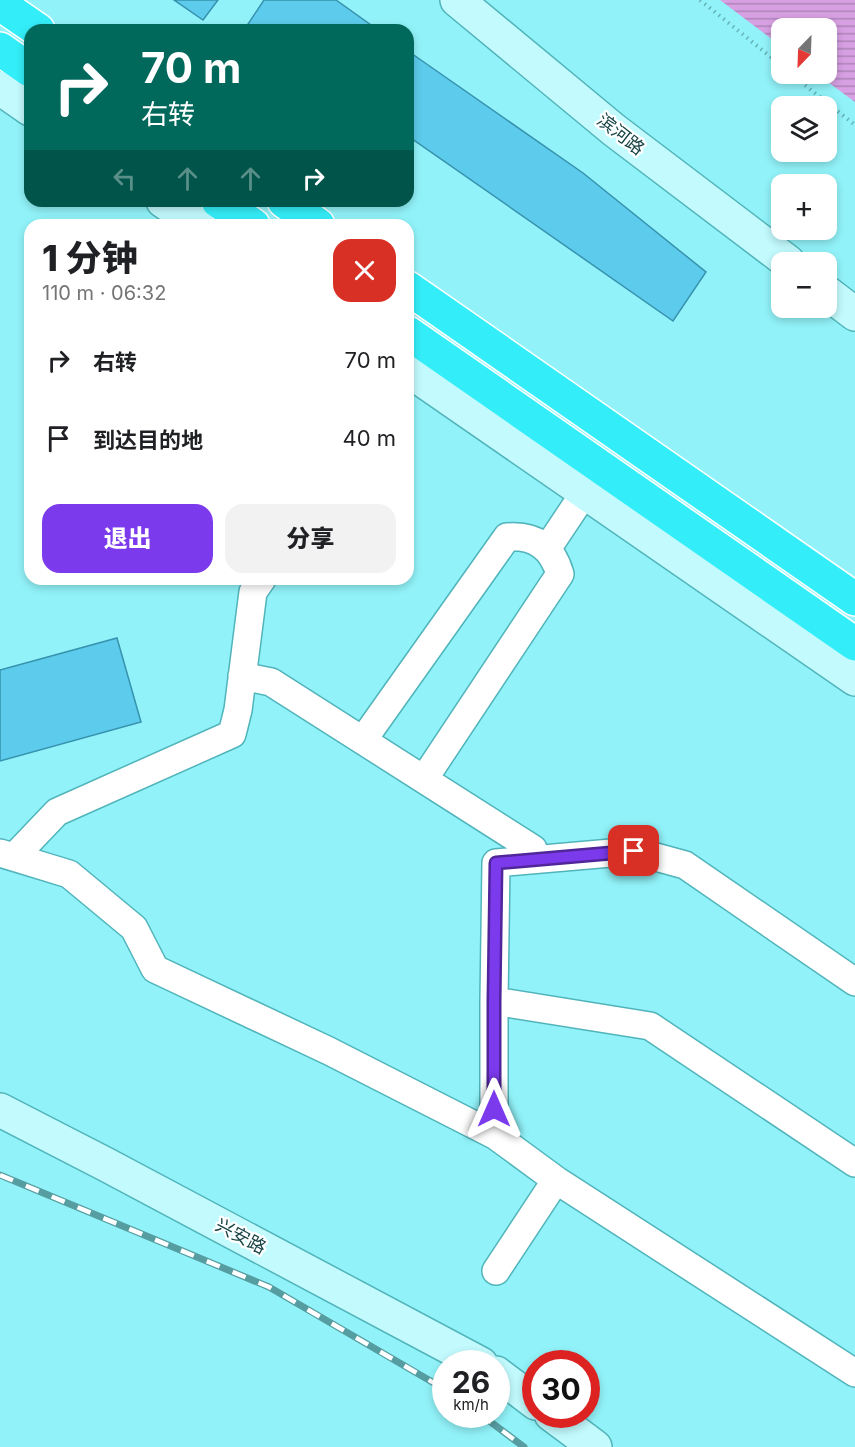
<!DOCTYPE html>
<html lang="zh">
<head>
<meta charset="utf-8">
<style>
  body { margin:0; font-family:Inter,"Noto Sans SC",sans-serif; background:#f2f2f2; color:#202124; height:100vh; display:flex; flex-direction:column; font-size:22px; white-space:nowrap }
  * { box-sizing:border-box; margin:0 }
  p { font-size:20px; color:#757577 }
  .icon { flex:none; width:33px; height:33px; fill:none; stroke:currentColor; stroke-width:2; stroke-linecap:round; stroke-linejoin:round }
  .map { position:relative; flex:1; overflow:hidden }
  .details { position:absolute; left:24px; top:219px; width:390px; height:366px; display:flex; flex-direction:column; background:#fff; border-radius:18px; box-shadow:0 3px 9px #0003 }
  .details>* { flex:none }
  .banner { position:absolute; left:24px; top:24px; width:390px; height:183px; border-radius:18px; box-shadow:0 3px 9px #0003; background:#00695c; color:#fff; overflow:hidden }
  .needle { width:39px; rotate:203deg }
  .fabs { position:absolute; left:771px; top:18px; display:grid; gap:12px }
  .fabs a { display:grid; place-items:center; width:66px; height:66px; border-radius:12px; background:#fff; box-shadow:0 3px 9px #0003; font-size:30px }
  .speed { position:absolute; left:432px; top:1350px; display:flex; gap:12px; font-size:30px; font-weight:700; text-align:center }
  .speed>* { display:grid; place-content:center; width:78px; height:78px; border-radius:50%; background:#fff; box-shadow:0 3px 9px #0003; line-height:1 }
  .speed small { font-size:15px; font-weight:400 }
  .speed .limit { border:9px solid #d22; background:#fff; color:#111 }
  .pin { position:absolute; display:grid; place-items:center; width:51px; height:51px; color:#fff; margin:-26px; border-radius:12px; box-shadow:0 3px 9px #0006 }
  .me { position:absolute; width:66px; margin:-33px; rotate:0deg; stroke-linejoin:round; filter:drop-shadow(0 0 4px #0008) }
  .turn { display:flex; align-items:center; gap:21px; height:126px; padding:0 18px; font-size:27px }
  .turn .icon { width:78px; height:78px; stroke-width:2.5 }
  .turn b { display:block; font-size:42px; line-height:51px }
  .lanes { display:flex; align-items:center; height:57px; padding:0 18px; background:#0003; justify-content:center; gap:30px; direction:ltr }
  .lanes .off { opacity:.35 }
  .round { display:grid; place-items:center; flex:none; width:63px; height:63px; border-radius:18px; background:#f2f2f2 }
  .headline { display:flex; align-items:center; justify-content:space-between; height:102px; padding:0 18px }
  h1 { font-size:36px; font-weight:800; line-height:45px }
  .cta { display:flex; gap:12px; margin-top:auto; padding:12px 18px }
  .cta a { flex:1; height:69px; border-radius:18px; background:#7c3aed; color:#fff; font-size:24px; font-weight:800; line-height:69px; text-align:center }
  .cta a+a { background:#f2f2f2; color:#202124 }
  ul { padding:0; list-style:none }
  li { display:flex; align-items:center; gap:18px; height:78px; padding:0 18px }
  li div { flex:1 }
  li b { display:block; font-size:22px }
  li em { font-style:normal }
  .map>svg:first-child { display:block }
  .water { fill:url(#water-rules) }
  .building { fill:#5dcbec; stroke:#3792ad; stroke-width:1.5 }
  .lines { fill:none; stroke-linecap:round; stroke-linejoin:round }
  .street-casing { stroke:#50b4ba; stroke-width:30 }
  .secondary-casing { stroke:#50b4ba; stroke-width:36 }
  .highway-casing { stroke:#fff; stroke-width:36 }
  .path { stroke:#65b3b7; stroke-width:4; stroke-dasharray:1.5 4.5; stroke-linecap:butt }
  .street { stroke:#fff; stroke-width:27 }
  .secondary { stroke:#c2fafd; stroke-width:33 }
  .highway { stroke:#33eef8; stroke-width:33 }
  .rail-casing { stroke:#569da1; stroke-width:7 }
  .rail { stroke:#fff; stroke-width:4.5; stroke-dasharray:14; stroke-linecap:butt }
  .route-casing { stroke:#51269a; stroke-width:15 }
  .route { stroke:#7c3aed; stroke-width:10 }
  .labels { text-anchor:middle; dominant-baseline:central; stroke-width:4.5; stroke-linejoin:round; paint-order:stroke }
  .street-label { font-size:18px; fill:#194446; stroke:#fff }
</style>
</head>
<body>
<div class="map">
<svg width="855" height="1447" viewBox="0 0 855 1447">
  <defs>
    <pattern id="water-rules" width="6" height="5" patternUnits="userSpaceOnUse" patternTransform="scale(1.5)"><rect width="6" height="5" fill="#d7a0e2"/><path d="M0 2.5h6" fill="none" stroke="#ae84b9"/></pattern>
  </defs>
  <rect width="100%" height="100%" fill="#91f3f9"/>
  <!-- water -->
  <path class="water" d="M 720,0 L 855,0 L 855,102 L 817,74 L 826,74 L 826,28 L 782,28 L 781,46 Z"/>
  <!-- building -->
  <path class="building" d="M 174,0 L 218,0 L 203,20 Z
    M 264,0 L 336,0 L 378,30 L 257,30 L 248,24 Z
    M 408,51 L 583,173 L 706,272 L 673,321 L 408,136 Z
    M 117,638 L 141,722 L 0,761 L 0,670 Z"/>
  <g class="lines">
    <defs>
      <path id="street" d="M 547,549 L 585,492
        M 242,676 L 271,682 L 533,849
        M 363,740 L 507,537 C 535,535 552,547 560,574 L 424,779
        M 0,853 L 69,874 L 134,928 L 155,969 L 329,1051 L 496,1136 L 556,1180 L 855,1373
        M 14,857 L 57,812 L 232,734 L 238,710 L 253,592 L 262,579
        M 494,1001 L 650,1026 L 855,1163
        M 496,1136 L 494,1109 L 494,1001 L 496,863 L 634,851 L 685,865 L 855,982
        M 496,1271 L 556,1180"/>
      <path id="secondary" d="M 457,0 L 614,130 L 788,262
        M 0,88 L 30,109
        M 163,201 L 198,225
        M 826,292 L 855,314
        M 408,370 L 855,679
        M 0,1110 L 107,1165 L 481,1364
        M 496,1373 L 536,1403
        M 551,1414 L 595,1447"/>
      <path id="highway" d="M 0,4 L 38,30
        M 0,49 L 30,70
        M 218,201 L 253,225
        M 284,201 L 318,225
        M 408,288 L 855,599
        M 408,333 L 855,644"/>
    </defs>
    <!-- street casing -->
    <use href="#street" class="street-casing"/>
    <!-- secondary casing -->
    <use href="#secondary" class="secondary-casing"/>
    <!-- highway casing -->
    <use href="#highway" class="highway-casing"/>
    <!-- path -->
    <path class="path" d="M 700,0 L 782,66
      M 791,74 L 855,125"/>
    <!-- street -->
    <use href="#street" class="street"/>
    <!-- secondary -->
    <use href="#secondary" class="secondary"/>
    <!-- highway -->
    <use href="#highway" class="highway"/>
    <defs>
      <path id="rail" d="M 0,1175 L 269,1287 L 446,1390
        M 480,1414 L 524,1447"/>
    </defs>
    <!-- rail casing -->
    <use href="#rail" class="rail-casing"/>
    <!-- rail -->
    <use href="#rail" class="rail"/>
  </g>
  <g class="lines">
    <defs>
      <path id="route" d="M 494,1109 L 494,1001 L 496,863 L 634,851"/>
    </defs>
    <!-- route casing -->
    <use href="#route" class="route-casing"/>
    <!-- route -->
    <use href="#route" class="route"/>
  </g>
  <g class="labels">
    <!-- street labels -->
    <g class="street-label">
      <text transform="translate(621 134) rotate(38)">滨河路</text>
      <text transform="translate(241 1236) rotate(28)">兴安路</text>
    </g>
  </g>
</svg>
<div class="fabs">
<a><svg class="needle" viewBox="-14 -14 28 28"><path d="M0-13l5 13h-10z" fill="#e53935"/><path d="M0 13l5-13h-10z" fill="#757577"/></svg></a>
<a><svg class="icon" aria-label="layers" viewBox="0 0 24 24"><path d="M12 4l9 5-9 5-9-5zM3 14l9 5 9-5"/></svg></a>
<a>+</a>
<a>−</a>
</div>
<div class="speed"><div>26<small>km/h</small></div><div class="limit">30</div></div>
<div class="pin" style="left:634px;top:851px;background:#d93025"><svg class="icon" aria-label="arrive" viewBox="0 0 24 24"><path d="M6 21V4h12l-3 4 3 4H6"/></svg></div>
<svg class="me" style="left:494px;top:1109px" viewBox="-20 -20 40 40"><path d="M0-17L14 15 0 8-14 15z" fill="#7c3aed" stroke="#fff" stroke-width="4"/></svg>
<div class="banner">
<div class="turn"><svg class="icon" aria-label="right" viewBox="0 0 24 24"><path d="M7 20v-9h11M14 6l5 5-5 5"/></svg><div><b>70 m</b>右转</div></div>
<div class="lanes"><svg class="icon off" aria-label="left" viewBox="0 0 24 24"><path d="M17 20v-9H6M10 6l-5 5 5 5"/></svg><svg class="icon off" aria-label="ahead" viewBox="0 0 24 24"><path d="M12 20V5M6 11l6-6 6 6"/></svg><svg class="icon off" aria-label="ahead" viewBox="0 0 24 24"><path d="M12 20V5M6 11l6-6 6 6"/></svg><svg class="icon" aria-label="right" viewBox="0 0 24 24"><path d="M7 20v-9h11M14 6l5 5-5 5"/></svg></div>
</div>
<section class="details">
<div class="headline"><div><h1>1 分钟</h1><p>110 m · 06:32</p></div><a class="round" style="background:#d93025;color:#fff"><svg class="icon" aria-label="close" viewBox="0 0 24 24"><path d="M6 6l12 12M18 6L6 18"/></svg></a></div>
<ul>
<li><svg class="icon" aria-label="right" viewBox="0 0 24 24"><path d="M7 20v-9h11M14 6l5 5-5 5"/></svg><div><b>右转</b></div><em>70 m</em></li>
<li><svg class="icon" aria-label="arrive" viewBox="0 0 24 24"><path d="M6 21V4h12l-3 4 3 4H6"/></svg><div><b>到达目的地</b></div><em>40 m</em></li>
</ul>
<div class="cta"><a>退出</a><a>分享</a></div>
</section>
</div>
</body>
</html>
